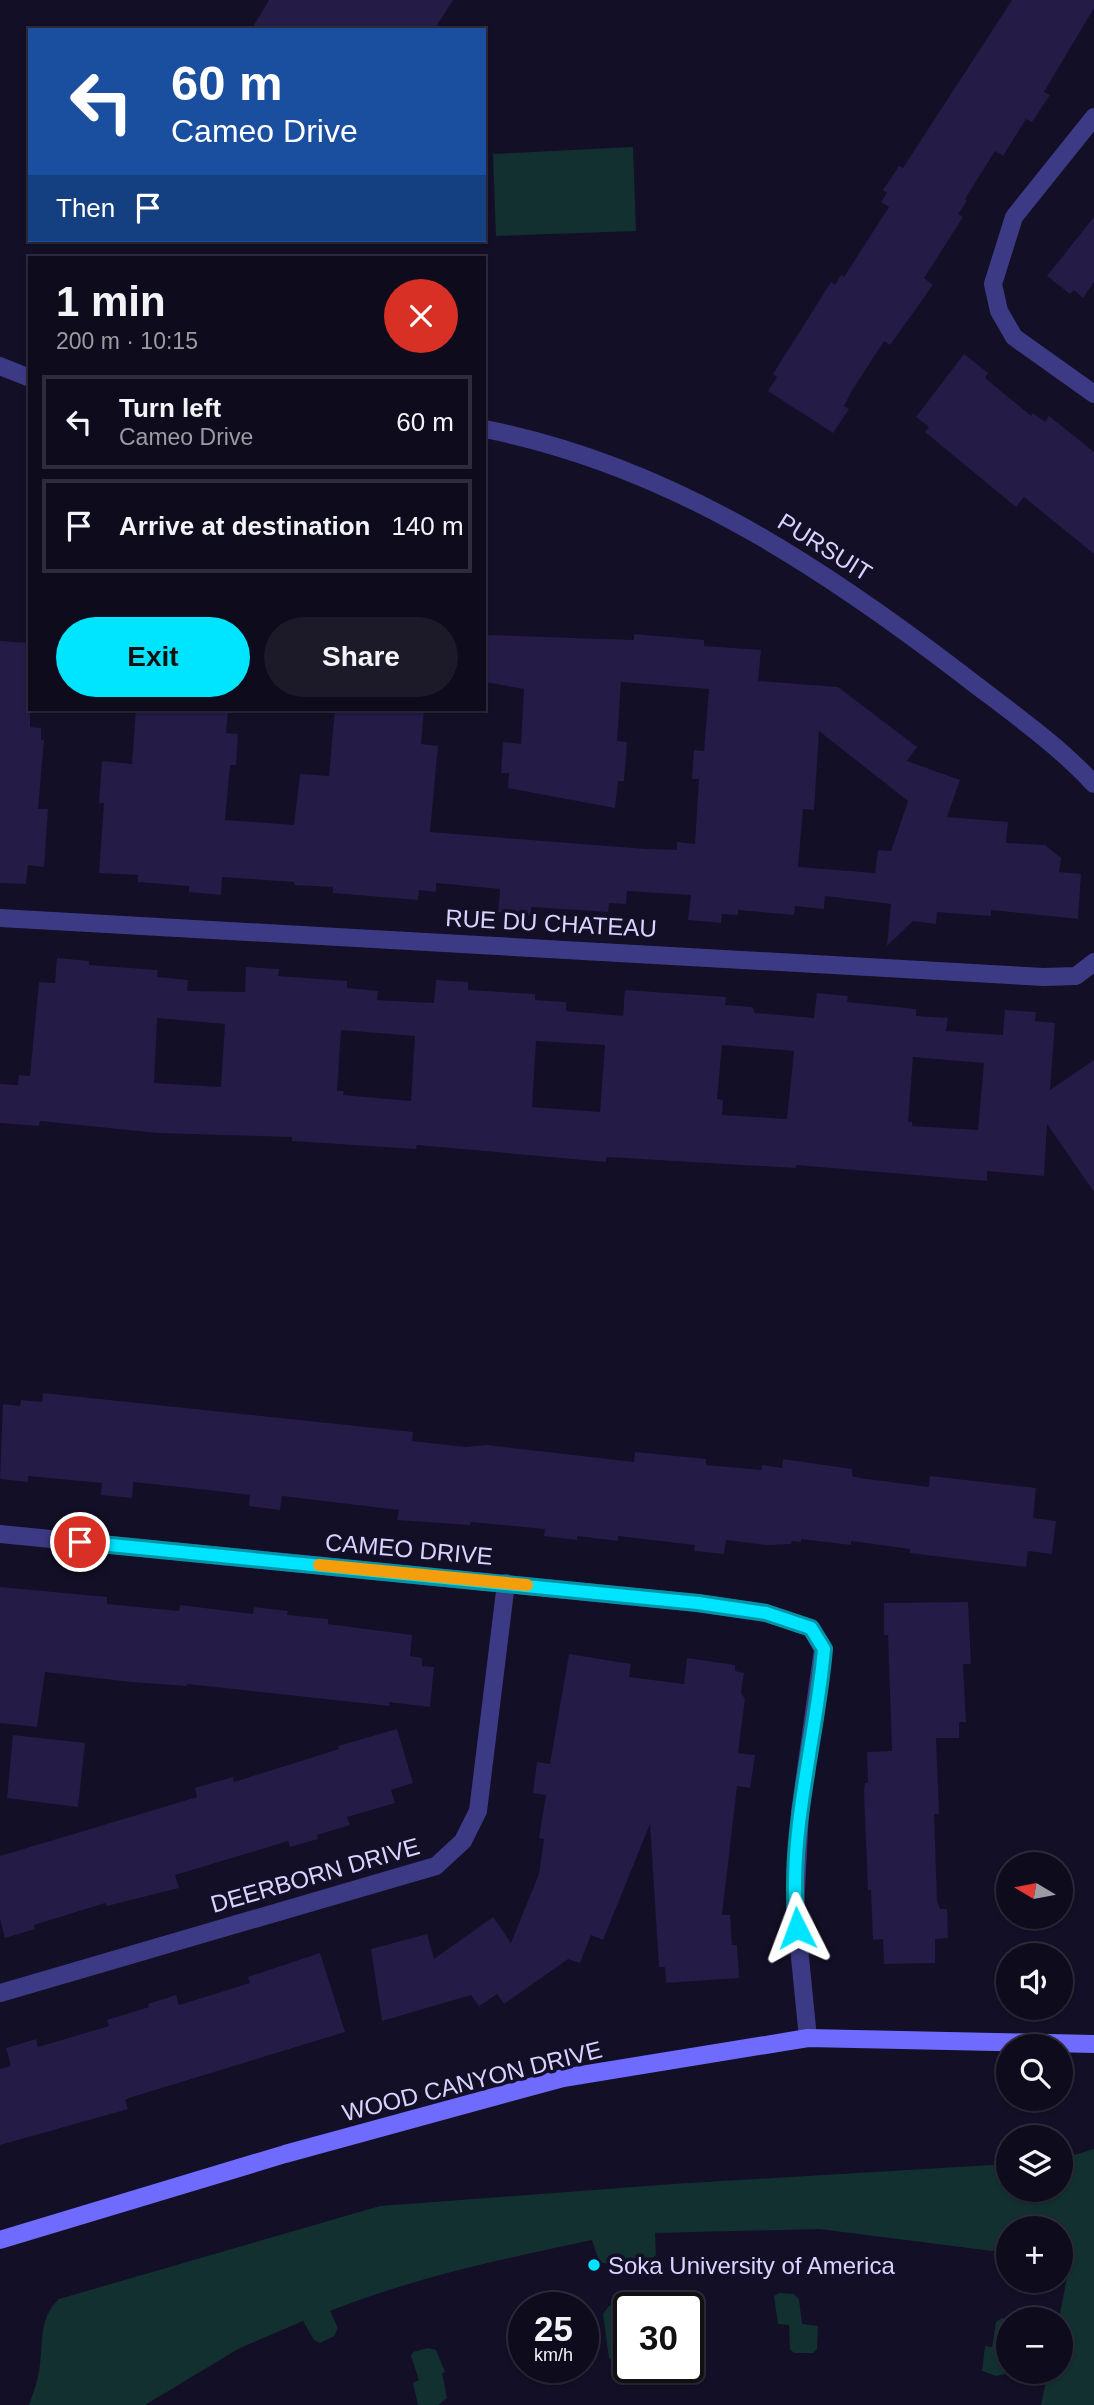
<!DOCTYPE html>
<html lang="en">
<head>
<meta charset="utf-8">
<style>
  body { margin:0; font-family:Helvetica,sans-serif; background:#1c1929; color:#f1f3f6; height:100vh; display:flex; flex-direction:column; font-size:26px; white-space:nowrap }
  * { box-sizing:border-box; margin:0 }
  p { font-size:23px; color:#9b9ba3 }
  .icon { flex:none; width:38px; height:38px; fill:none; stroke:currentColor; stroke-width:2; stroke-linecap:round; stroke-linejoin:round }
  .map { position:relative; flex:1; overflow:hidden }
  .side { position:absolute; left:28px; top:256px; width:458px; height:455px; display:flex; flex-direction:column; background:#0e0b1c; border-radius:0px; box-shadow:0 2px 5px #0004,0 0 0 2px #2e2b3b }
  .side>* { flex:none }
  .hud { position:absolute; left:28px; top:28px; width:458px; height:214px; border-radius:0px; box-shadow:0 2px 5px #0004,0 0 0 2px #2e2b3b; background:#1a4fa0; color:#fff; overflow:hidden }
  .needle { width:46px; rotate:280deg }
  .buttons { position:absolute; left:996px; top:1852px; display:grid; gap:14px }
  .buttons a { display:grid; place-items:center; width:77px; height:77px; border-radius:50%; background:#0e0b1c; box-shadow:0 2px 5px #0004,0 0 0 2px #2e2b3b; font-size:35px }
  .speed { position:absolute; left:508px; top:2292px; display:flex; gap:14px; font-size:35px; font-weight:700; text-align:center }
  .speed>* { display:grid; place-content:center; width:91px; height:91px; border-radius:50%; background:#0e0b1c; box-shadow:0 2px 5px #0004,0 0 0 2px #2e2b3b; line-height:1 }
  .speed small { font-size:18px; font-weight:400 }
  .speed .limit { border:4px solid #111; border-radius:10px; background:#fff; color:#111 }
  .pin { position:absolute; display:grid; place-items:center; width:60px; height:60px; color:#fff; margin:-30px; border:4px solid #fff; border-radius:50%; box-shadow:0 2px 7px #0007 }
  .me { position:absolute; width:77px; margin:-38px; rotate:357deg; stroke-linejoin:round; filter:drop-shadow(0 0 5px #0008) }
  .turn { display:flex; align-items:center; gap:24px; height:147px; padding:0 28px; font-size:32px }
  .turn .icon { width:91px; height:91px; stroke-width:2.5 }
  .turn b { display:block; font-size:49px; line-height:60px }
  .then { display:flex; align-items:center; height:66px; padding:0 28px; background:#0003; gap:14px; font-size:26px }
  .round { display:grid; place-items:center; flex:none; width:74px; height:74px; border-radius:37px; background:#1c1929 }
  .overview { display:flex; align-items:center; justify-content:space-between; height:119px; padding:0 28px }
  h1 { font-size:42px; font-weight:600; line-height:52px }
  .action { display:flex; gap:14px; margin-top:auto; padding:14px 28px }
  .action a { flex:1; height:80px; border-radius:42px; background:#00e5ff; color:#111; font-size:28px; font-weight:600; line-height:80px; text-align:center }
  .action a+a { background:#1c1929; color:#f1f3f6 }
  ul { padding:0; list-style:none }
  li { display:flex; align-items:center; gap:21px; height:94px; margin:0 14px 10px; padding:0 14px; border:4px solid #2e2b3b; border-radius:0px }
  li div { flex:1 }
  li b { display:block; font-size:26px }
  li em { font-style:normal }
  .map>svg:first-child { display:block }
  .green { fill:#12302f }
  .building { fill:#241b47; fill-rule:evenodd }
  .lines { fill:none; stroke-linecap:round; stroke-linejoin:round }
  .minor { stroke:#3d3a85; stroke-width:18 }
  .tertiary { stroke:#3d3a85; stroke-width:18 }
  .secondary { stroke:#6f6bff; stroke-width:18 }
  .route-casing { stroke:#0095a6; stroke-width:18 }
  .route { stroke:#00e5ff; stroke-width:12 }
  .slow { stroke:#f59e0b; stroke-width:12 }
  .poi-dot { fill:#00e5ff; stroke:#130f26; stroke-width:2.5 }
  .labels { text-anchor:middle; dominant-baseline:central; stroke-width:7; stroke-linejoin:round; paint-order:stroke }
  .street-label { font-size:24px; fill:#d9d4ff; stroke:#130f26 }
  .poi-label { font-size:24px; fill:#d9d4ff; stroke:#130f26; text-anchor:start }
</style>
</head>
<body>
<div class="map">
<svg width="1094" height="2405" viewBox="0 0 1094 2405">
  <rect width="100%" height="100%" fill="#130f26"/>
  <!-- green -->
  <path class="green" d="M 633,147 L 636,231 L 496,236 L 493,154 Z
    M 1094,2149 L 1094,2405 L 1041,2405 L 1048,2371 L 1060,2371 L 1059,2319 L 1072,2250 L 1061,2247 L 1060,2228 L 1008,2228 L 1008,2253 L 819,2229 L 655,2233 L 656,2255 C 646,2265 611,2268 599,2261 L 592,2240 C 503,2259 415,2277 330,2311 L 338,2328 L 334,2336 L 320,2343 L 314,2340 L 303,2321 L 238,2349 L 145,2405 L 29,2405 C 33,2394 37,2383 39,2372 C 44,2344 37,2320 59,2299 L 380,2206 L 673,2184 L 1008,2164 L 1008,2189 L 1060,2189 L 1061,2159 Z
    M 779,2293 L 794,2294 L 799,2299 L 802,2324 L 818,2326 L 817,2349 L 813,2353 L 794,2353 L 790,2349 L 789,2325 L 778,2324 L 774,2296 Z
    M 626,2304 L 628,2362 L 616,2363 L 609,2358 L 603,2314 L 609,2306 Z
    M 1002,2318 L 1009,2319 L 1005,2374 L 996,2376 L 982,2371 L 985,2346 L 992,2347 L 996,2322 Z
    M 428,2348 L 436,2350 L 445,2372 L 442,2373 L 447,2398 L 438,2405 L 418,2405 L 413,2383 L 419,2380 L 411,2356 L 413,2352 Z"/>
  <!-- building -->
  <path class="building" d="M 269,0 L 453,0 L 434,30 L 251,30 Z
    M 1012,0 L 1094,0 L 1094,8 L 1044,92 L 1050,95 L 1032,122 L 1026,119 L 1003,156 L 995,151 L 965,199 L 967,201 L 958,214 L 963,217 L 924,278 L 933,285 L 890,345 L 884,341 L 851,392 L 844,406 L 849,409 L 833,433 L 768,391 L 777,377 L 773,374 L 831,282 L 835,285 L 841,275 L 844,277 L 889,207 L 881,202 L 887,193 L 883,190 L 899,166 L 903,168 Z
    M 1094,217 L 1094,282 L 1083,298 L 1074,290 L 1070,294 L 1047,276 Z
    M 964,354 L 988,373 L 985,378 L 1031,416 L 1033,413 L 1045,422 L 1049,416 L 1094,452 L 1094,554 L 1024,497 L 1016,507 L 925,432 L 929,427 L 916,417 Z
    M 634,634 L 704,640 L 704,646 L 761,650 L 758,681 L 838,687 L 917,747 L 907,761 L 960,780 L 947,817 L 1008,822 L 1006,843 L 1045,845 L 1061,858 L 1059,872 L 1081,874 L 1078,919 L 991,910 L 991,916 L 937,912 L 936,924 L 913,921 L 887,946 L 891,904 L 825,896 L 824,909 L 795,906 L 794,915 L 738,910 L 738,915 L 722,914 L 721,923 L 688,920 L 691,895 L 627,891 L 626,904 L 609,903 L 608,912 L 531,907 L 531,915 L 498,912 L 500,889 L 436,883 L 436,892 L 419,890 L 418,900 L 333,893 L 333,887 L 294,885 L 294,882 L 222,877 L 221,895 L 189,892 L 189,886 L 138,882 L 138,875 L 99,873 L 104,803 L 99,803 L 102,761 L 132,764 L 136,709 L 228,709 L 226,733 L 238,734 L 236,765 L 230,765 L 225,820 L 294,825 L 300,774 L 329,776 L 335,709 L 424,709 L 421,744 L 438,746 L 430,832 L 646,849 L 677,850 L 677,842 L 695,844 L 699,779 L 692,779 L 694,750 L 704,751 L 709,689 L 621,682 L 617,741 L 627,742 L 624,781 L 618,781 L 615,808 L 508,788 L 509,773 L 501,773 L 503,742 L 521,744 L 524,689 L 485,682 L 485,635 L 634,640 ZM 819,731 L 908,801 L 891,851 L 878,850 L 875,873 L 798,867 L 803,809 L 814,810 Z
    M 0,641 L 30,643 L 30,727 L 41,728 L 41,740 L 44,740 L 38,809 L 48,809 L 44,867 L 28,865 L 26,884 L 0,883 Z
    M 57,958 L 89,961 L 89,965 L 158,970 L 157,977 L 188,980 L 187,991 L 245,992 L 246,967 L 279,969 L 278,976 L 347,981 L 347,988 L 378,991 L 377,1000 L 434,1003 L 436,980 L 468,982 L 468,990 L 535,994 L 535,1000 L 566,1002 L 566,1011 L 623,1016 L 625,990 L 726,997 L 725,1005 L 752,1007 L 755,1013 L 814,1018 L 817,993 L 848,996 L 847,1002 L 916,1009 L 916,1016 L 948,1018 L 946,1031 L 1003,1035 L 1005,1010 L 1036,1012 L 1035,1021 L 1055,1023 L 1050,1090 L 1094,1060 L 1094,1192 L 1047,1124 L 1044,1176 L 987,1171 L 987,1181 L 796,1165 L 796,1168 L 607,1157 L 606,1162 L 417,1145 L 416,1149 L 292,1141 L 292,1137 L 158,1133 L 40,1121 L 39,1126 L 0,1123 L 0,1084 L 18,1085 L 19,1075 L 30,1076 L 39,982 L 55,983 ZM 157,1018 L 225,1024 L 221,1087 L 154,1083 ZM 341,1030 L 415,1036 L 411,1101 L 343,1095 L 344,1091 L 337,1091 ZM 536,1041 L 605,1045 L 600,1112 L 532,1107 ZM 722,1045 L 794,1051 L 787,1119 L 722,1115 L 723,1100 L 717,1099 ZM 913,1057 L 984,1063 L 978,1130 L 912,1126 L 912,1122 L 908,1122 Z
    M 43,1393 L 413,1432 L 412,1441 L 466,1447 L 487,1445 L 634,1462 L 635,1452 L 706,1459 L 706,1465 L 762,1470 L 762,1465 L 782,1468 L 783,1459 L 852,1469 L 852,1476 L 859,1478 L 929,1487 L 930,1476 L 1036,1488 L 1033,1518 L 1056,1521 L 1052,1554 L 1028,1551 L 1026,1567 L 910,1553 L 910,1549 L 851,1541 L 851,1545 L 801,1539 L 801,1542 L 792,1541 L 791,1544 L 767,1545 L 726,1540 L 724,1554 L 694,1551 L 695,1545 L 618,1536 L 618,1541 L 577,1536 L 577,1540 L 544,1536 L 545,1529 L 471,1522 L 470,1525 L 397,1520 L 399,1510 L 282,1496 L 280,1510 L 249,1506 L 250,1495 L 208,1490 L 133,1482 L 132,1498 L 101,1495 L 102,1483 L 28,1476 L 28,1482 L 0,1479 L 3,1404 L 20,1406 L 21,1400 L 42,1402 Z
    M 0,1587 L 107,1597 L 107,1604 L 179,1611 L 180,1605 L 253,1614 L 254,1607 L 288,1611 L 287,1615 L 328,1619 L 328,1624 L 412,1635 L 410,1656 L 422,1658 L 422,1666 L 434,1667 L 430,1707 L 389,1702 L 390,1706 L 187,1684 L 187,1686 L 131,1682 L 45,1672 L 37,1727 L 0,1723 Z
    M 968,1602 L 971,1664 L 963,1664 L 966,1722 L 959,1722 L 959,1738 L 936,1738 L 939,1814 L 934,1814 L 937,1901 L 940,1909 L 947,1909 L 948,1938 L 935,1939 L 935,1963 L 884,1964 L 883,1939 L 873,1940 L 871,1890 L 868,1890 L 864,1791 L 865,1783 L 868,1783 L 867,1752 L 892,1751 L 888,1635 L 884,1635 L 884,1603 Z
    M 569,1654 L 631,1664 L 629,1677 L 684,1684 L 687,1658 L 735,1665 L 735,1671 L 744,1673 L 741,1693 L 745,1699 L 738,1753 L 755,1755 L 750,1788 L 737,1786 L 722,1915 L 730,1915 L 732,1945 L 737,1945 L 739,1978 L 666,1983 L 665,1967 L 659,1967 L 650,1824 L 603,1940 L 591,1935 L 580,1963 L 568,1959 L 504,2004 L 497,1994 L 479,2006 L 471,1995 L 382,2021 L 371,1949 L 427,1934 L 434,1959 L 493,1917 L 511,1943 L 539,1874 L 544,1839 L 539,1838 L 546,1795 L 533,1793 L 537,1762 L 550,1764 Z
    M 397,1729 L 413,1783 L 391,1790 L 395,1803 L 347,1817 L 350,1825 L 317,1835 L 318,1839 L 290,1847 L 288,1841 L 175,1875 L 179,1888 L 107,1906 L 105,1903 L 34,1925 L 35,1929 L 5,1938 L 0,1919 L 0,1856 L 197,1797 L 195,1788 L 233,1777 L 234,1782 L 339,1749 L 338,1746 Z
    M 13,1735 L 85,1743 L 78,1807 L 7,1798 Z
    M 320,1953 L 345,2032 L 132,2097 L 125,2100 L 128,2109 L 0,2145 L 0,2069 L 11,2066 L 6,2048 L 36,2039 L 38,2047 L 109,2026 L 107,2020 L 149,2007 L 148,2004 L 176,1995 L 179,2005 L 250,1983 L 248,1977 Z"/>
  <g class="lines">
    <!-- minor -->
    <path class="minor" d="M 1094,117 L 1014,217 L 993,284 L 999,311 L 1014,337 L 1094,394
      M 0,918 L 1044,977 L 1076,976 L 1094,962
      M 0,1534 L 697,1603 L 766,1613 L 811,1628 L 823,1649 L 800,1812 L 795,1907 L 808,2038
      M 0,1993 L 436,1866 L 463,1841 L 478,1811 L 506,1583"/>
    <!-- tertiary -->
    <path class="tertiary" d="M 0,366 L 30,378
      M 485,429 C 666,465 815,562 959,672 C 1005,708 1054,741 1094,784"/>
    <!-- secondary -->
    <path class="secondary" d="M 0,2240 L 285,2154 L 563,2078 L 808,2038 L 1094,2044"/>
  </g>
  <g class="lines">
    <defs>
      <path id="route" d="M 80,1542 L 698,1603 L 766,1613 L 811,1628 L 824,1649 C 816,1742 787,1834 797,1928"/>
    </defs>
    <!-- route casing -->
    <use href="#route" class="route-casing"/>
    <!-- route -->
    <use href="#route" class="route"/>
    <!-- slow -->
    <path class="slow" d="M 319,1565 L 527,1585"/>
  </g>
  <!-- markers -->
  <circle class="poi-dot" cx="594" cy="2265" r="7"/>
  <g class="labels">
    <!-- street labels -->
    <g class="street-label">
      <text transform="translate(825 547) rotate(32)">PURSUIT</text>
      <text transform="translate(551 923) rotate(3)">RUE DU CHATEAU</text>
      <text transform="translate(409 1549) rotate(5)">CAMEO DRIVE</text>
      <text transform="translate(315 1875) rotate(-16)">DEERBORN DRIVE</text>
      <text transform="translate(472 2081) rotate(-14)">WOOD CANYON DRIVE</text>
    </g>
    <!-- poi labels -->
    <g class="poi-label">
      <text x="608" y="2265">Soka University of America</text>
    </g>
  </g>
</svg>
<div class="buttons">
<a><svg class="needle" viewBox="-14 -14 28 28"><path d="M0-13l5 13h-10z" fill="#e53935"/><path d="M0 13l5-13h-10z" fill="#9b9ba3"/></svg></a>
<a><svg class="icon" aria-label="sound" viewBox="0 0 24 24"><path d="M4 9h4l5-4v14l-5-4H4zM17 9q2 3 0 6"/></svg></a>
<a><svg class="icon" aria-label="search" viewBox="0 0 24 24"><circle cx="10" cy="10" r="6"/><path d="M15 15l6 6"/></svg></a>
<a><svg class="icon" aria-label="layers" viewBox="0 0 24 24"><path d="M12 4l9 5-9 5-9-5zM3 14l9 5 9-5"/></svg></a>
<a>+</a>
<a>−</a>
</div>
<div class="speed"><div>25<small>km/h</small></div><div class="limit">30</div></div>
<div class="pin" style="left:80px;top:1542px;background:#d93025"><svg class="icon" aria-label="arrive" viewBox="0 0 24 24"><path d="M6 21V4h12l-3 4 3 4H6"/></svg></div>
<svg class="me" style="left:797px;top:1928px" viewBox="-20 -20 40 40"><path d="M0-17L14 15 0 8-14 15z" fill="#00e5ff" stroke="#fff" stroke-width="4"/></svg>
<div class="hud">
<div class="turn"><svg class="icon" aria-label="left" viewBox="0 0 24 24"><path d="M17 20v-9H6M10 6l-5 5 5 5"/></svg><div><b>60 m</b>Cameo Drive</div></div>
<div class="then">Then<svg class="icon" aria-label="arrive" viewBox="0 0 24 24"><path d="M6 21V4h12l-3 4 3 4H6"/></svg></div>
</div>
<section class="side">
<div class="overview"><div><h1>1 min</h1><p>200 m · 10:15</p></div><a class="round" style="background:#d93025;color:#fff"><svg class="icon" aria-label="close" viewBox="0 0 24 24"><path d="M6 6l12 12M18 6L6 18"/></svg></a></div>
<ul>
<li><svg class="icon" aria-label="left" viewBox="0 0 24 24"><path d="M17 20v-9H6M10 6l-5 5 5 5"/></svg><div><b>Turn left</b><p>Cameo Drive</p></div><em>60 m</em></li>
<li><svg class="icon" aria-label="arrive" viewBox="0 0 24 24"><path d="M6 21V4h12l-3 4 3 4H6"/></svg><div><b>Arrive at destination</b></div><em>140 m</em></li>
</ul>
<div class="action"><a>Exit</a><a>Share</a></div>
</section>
</div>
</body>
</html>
